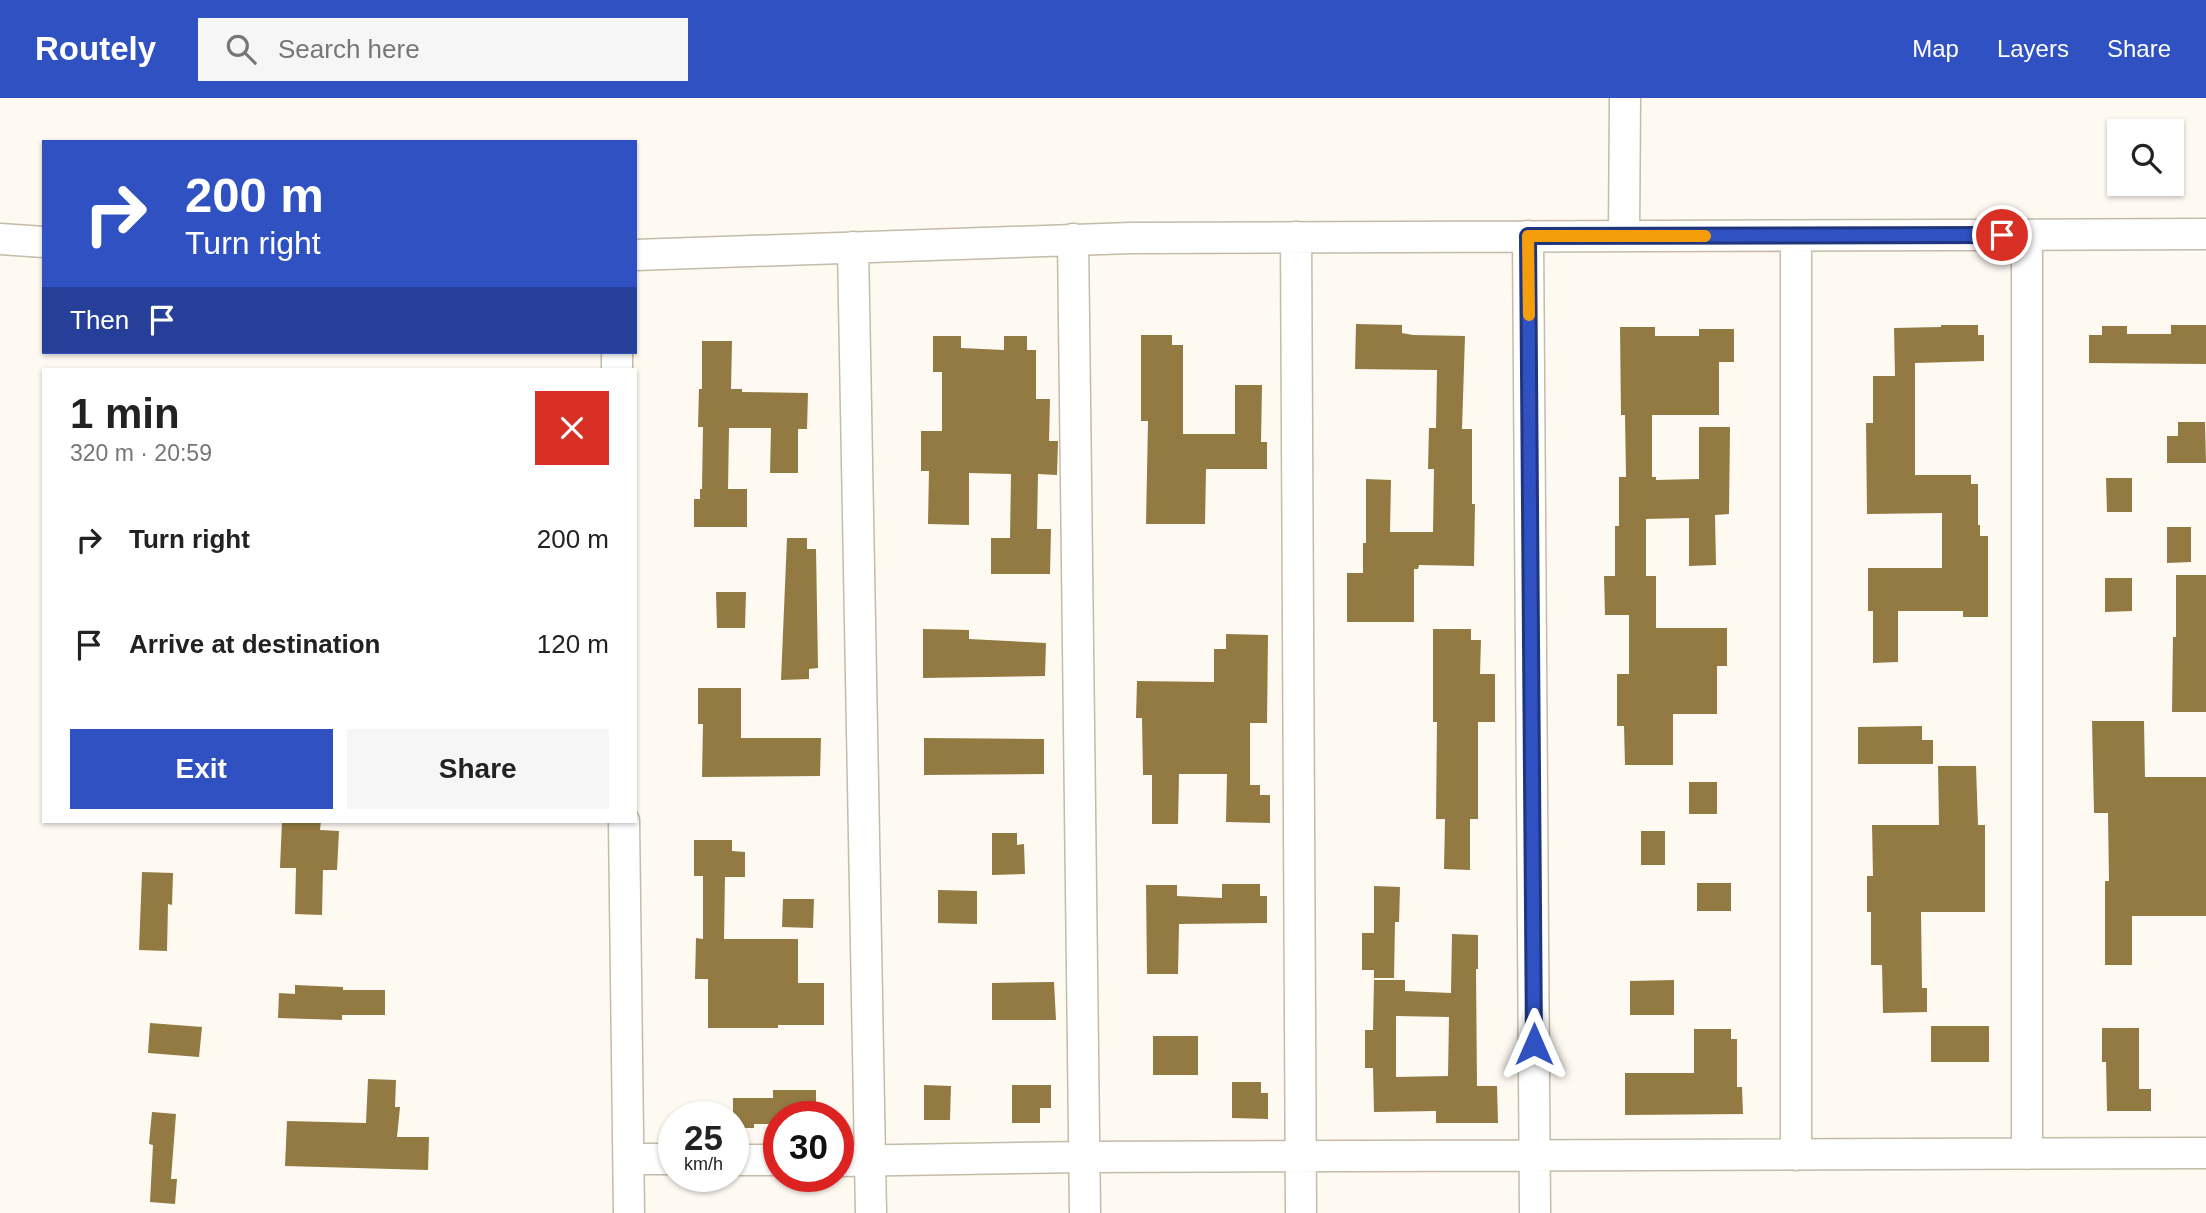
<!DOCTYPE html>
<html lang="en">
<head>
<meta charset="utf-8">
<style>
  body { margin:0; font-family:Helvetica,sans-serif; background:#f6f6f6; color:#222; height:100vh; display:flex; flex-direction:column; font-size:26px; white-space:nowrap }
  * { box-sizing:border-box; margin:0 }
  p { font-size:23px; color:#767676 }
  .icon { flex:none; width:38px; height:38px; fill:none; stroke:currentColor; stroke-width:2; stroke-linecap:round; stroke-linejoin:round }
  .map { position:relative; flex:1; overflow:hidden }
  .panel { position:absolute; left:42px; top:270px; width:595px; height:455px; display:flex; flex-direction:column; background:#fff; border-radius:0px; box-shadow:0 2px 5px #0004 }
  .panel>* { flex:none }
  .guide { position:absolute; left:42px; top:42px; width:595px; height:214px; border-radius:0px; box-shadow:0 2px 5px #0004; background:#3051c1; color:#fff; overflow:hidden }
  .controls { position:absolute; left:2107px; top:21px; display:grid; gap:14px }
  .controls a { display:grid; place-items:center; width:77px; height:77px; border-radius:0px; background:#fff; box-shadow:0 2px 5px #0004; font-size:35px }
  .speed { position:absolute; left:658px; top:1003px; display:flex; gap:14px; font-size:35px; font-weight:700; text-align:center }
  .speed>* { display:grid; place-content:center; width:91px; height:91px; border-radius:50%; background:#fff; box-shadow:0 2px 5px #0004; line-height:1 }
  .speed small { font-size:18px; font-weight:400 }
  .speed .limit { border:10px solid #d22; background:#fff; color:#111 }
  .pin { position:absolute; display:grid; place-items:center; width:60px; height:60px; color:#fff; margin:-30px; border:4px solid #fff; border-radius:50%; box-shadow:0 2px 7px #0007 }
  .me { position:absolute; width:77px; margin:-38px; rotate:0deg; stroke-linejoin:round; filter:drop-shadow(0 0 5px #0008) }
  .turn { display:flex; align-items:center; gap:24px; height:147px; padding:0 28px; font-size:32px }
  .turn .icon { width:91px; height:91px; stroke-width:2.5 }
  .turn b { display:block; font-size:49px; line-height:60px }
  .then { display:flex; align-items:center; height:66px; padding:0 28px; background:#0003; gap:14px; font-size:26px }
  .round { display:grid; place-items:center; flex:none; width:74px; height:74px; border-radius:0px; background:#f6f6f6 }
  .headline { display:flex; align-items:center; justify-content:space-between; height:119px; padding:0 28px }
  h1 { font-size:42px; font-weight:600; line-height:52px }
  .button { display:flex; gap:14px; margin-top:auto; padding:14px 28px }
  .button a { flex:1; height:80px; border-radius:0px; background:#3051c1; color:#fff; font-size:28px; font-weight:600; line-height:80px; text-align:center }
  .button a+a { background:#f6f6f6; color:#222 }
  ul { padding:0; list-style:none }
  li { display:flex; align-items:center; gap:21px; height:105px; padding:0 28px }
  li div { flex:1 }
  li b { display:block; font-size:26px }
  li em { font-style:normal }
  header { display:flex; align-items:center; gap:42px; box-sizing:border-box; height:98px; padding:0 35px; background:#3051c1; color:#fff }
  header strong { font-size:33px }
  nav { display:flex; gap:38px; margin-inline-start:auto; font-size:24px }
  .search { width:490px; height:63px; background:#f6f6f6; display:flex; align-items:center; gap:18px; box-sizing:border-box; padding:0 24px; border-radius:0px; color:#767676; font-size:26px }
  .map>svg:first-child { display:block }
  .building { fill:#927a42; fill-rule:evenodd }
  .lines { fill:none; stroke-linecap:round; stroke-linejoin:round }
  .minor-casing { stroke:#c4bba8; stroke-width:33 }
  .minor { stroke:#fff; stroke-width:30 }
  .route-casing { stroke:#1f357d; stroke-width:18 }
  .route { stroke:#3051c1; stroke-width:12 }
  .slow { stroke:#f59e0b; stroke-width:12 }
</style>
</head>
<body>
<header>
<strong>Routely</strong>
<div class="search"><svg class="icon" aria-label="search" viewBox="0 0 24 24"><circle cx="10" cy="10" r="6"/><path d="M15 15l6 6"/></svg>Search here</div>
<nav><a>Map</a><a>Layers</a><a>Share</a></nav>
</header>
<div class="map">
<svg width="2206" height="1115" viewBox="0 0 2206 1115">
  <rect width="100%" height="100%" fill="#fefaf2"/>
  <!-- building -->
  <path class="building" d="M 1356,226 L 1402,227 L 1402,235 L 1413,237 L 1465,238 L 1462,331 L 1472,331 L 1472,406 L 1475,406 L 1474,468 L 1419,467 L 1418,471 L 1414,471 L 1414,524 L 1347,524 L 1347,475 L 1363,475 L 1363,445 L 1366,445 L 1366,381 L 1391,382 L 1390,434 L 1433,434 L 1434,371 L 1428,371 L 1429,330 L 1436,330 L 1437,272 L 1355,271 Z
    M 1941,227 L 1978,227 L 1978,237 L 1984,237 L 1984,263 L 1915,265 L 1915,377 L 1971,377 L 1971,386 L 1978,386 L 1978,427 L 1980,427 L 1980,438 L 1988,438 L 1988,519 L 1963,519 L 1963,513 L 1898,513 L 1898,564 L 1873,565 L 1873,513 L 1868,513 L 1868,470 L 1942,470 L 1942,415 L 1867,416 L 1866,325 L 1873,325 L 1873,278 L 1895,278 L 1894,230 L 1941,229 Z
    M 2171,227 L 2206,227 L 2206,266 L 2089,265 L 2089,237 L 2102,237 L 2102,228 L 2127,228 L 2127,236 L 2171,236 Z
    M 1620,229 L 1655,229 L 1655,238 L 1699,238 L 1699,231 L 1734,231 L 1734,264 L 1719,264 L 1719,317 L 1652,317 L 1652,379 L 1656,379 L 1656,382 L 1699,381 L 1699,329 L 1730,329 L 1729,416 L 1715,417 L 1716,467 L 1689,468 L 1689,420 L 1646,421 L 1646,478 L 1656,478 L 1656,530 L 1727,530 L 1727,568 L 1717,568 L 1717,616 L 1673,616 L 1673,667 L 1625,667 L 1624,628 L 1617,628 L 1617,576 L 1629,576 L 1629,517 L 1605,517 L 1604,478 L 1615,478 L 1615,428 L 1619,428 L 1619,379 L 1626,379 L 1625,317 L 1621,317 Z
    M 1141,237 L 1172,237 L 1172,247 L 1183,247 L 1183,336 L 1235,336 L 1235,287 L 1262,287 L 1261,344 L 1267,344 L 1267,371 L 1206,371 L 1205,426 L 1146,426 L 1148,323 L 1141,323 Z
    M 933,238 L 961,238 L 961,250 L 1004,252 L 1004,238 L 1027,238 L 1027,252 L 1036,252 L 1036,301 L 1050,301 L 1049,343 L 1058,343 L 1057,377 L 1038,376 L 1037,431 L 1051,431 L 1050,476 L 991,476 L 991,440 L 1010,440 L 1011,376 L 969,375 L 969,427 L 928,426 L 929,373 L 921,373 L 921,333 L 942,333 L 942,274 L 933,274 Z
    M 702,243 L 732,243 L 731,291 L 742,291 L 742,294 L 808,295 L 807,331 L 798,331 L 798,375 L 770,375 L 771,330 L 729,330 L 728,391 L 747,391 L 747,429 L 694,429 L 694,401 L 700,401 L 700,391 L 702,391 L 703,329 L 698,329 L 699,291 L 702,291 Z
    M 2178,324 L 2205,324 L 2206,365 L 2167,365 L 2167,338 L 2178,338 Z
    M 2106,380 L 2132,380 L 2132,414 L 2107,414 Z
    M 2167,429 L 2191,429 L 2191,464 L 2167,465 Z
    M 787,440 L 807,440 L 807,451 L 816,451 L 818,570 L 809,571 L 809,581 L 781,582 Z
    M 2176,477 L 2206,477 L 2206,614 L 2172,614 L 2173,539 L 2176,539 Z
    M 2105,480 L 2132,480 L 2132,513 L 2105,514 Z
    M 716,494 L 746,494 L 745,530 L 717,530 Z
    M 923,531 L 969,532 L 969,541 L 1046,545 L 1045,578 L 923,580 Z
    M 1433,531 L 1471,531 L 1471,542 L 1481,542 L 1480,576 L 1495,576 L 1495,624 L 1478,624 L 1478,721 L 1470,721 L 1470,772 L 1444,771 L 1445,721 L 1436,721 L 1437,624 L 1433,624 Z
    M 1226,536 L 1268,537 L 1267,625 L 1250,625 L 1250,687 L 1260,687 L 1260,697 L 1270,697 L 1270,725 L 1226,724 L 1227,676 L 1179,676 L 1178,726 L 1152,726 L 1152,677 L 1143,677 L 1142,620 L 1136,620 L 1137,583 L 1214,584 L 1214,551 L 1226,551 Z
    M 698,590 L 741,590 L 741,640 L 821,640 L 820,678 L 702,679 L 703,626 L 698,626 Z
    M 2092,623 L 2144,623 L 2145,679 L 2206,679 L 2206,818 L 2132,818 L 2132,867 L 2105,867 L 2105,783 L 2109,783 L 2108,715 L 2094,715 Z
    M 1922,628 L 1922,642 L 1933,642 L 1933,666 L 1858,666 L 1858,629 Z
    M 924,640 L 1044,641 L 1044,676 L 924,677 Z
    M 1938,668 L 1976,668 L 1978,727 L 1985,727 L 1985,814 L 1921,814 L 1922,890 L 1927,890 L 1927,914 L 1883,915 L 1882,867 L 1871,867 L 1871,814 L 1867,814 L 1867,778 L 1873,778 L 1872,727 L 1939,727 Z
    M 1689,684 L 1717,684 L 1717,716 L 1689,716 Z
    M 282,723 L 321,723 L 320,732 L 339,733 L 337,772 L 323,772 L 322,817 L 295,816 L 296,770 L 280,770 Z
    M 1641,733 L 1665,733 L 1665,767 L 1641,767 Z
    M 992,735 L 1017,735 L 1017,747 L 1024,746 L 1025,776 L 992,777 Z
    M 694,742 L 732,742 L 732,753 L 745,754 L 745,779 L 725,779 L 724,841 L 798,841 L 798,885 L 824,885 L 824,927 L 778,927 L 778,930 L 708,930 L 708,881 L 695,881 L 696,840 L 703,841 L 703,778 L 694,778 Z
    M 142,774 L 173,775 L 172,807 L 168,806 L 167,853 L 139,852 Z
    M 1697,785 L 1731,785 L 1731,813 L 1697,813 Z
    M 1222,786 L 1260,786 L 1260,798 L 1267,798 L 1267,825 L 1179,826 L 1178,876 L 1147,876 L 1146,787 L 1177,787 L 1177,798 L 1222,800 Z
    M 1374,788 L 1400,789 L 1399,824 L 1395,824 L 1394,880 L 1374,880 L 1374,872 L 1362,872 L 1362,835 L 1374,835 Z
    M 938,792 L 977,793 L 977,826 L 938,825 Z
    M 783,801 L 814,801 L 813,830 L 782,829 Z
    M 1452,836 L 1478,837 L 1478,871 L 1476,871 L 1477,988 L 1497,988 L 1498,1025 L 1436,1025 L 1436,1013 L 1374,1014 L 1373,970 L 1365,970 L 1365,932 L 1373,932 L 1374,882 L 1405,882 L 1405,893 L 1451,895 ZM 1396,918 L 1449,919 L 1448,978 L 1396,979 Z
    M 1674,882 L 1674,917 L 1630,917 L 1630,883 Z
    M 1054,884 L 1056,922 L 992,922 L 992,885 Z
    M 295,887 L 343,889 L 343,892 L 385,892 L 385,917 L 342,917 L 342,922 L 278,920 L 279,895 L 295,896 Z
    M 150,925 L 202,929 L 199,959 L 148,955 Z
    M 1931,928 L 1989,928 L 1989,964 L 1931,964 Z
    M 2102,930 L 2139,930 L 2139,991 L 2151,991 L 2151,1013 L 2107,1013 L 2106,964 L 2102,964 Z
    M 1694,931 L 1731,931 L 1731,941 L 1737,941 L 1737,989 L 1742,989 L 1743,1016 L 1625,1017 L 1625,975 L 1694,975 Z
    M 1153,938 L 1198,938 L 1198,977 L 1153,977 Z
    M 368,981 L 396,982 L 395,1009 L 400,1009 L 397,1039 L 429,1039 L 428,1072 L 285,1068 L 287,1023 L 366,1025 Z
    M 1232,984 L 1261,984 L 1261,995 L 1268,995 L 1268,1021 L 1232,1020 Z
    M 924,987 L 951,988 L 950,1022 L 924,1022 Z
    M 1012,987 L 1051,987 L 1051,1010 L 1040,1010 L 1040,1025 L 1012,1025 Z
    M 773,992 L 816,992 L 816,1018 L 779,1018 L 779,1026 L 754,1026 L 754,1030 L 733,1030 L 733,1000 L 773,1000 Z
    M 152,1014 L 176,1016 L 171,1081 L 177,1081 L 175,1106 L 150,1104 L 153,1047 L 149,1046 Z"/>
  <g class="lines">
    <defs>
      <path id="minor" d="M 2027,137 L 2027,1056
        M 1528,138 L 1535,1115
        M 1624,138 L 1625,0
        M 1796,138 L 1796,1057
        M 1296,139 L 1301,1115
        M 0,141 L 44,144
        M 1073,141 L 1085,1115
        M 853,149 L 871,1115
        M 635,157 L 1131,140 L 2206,136
        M 617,254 L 617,271
        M 624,723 L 629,1115
        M 629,1061 L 674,1061
        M 733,1062 L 779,1062
        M 838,1063 L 1085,1059 L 2206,1055"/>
    </defs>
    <!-- minor casing -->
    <use href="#minor" class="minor-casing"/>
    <!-- minor -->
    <use href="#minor" class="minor"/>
  </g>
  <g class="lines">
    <defs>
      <path id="route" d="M 1534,946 L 1528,138 L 2002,137"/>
    </defs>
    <!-- route casing -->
    <use href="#route" class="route-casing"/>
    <!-- route -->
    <use href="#route" class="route"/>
    <!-- slow -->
    <path class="slow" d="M 1529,217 L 1528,138 L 1705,138"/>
  </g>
</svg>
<div class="controls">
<a><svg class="icon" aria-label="search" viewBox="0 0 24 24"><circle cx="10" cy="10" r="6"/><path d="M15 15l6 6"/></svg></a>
</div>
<div class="speed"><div>25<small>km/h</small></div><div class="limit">30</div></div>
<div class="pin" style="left:2002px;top:137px;background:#d93025"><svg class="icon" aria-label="arrive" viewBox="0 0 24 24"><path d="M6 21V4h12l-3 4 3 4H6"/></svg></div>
<svg class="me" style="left:1534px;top:946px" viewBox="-20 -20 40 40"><path d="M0-17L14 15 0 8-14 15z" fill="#3051c1" stroke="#fff" stroke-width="4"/></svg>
<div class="guide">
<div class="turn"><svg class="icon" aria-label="right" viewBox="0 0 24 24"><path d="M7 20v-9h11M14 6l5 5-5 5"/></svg><div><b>200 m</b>Turn right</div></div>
<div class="then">Then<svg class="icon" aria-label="arrive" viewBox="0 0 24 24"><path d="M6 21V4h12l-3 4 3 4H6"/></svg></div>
</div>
<section class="panel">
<div class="headline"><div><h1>1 min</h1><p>320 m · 20:59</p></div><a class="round" style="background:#d93025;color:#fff"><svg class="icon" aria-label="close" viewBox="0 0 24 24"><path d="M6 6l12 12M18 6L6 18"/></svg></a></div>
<ul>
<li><svg class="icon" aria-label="right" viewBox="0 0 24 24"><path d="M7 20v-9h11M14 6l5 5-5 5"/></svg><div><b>Turn right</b></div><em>200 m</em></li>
<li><svg class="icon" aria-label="arrive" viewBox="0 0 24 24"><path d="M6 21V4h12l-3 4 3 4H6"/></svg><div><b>Arrive at destination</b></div><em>120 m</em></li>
</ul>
<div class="button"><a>Exit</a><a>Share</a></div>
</section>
</div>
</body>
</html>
